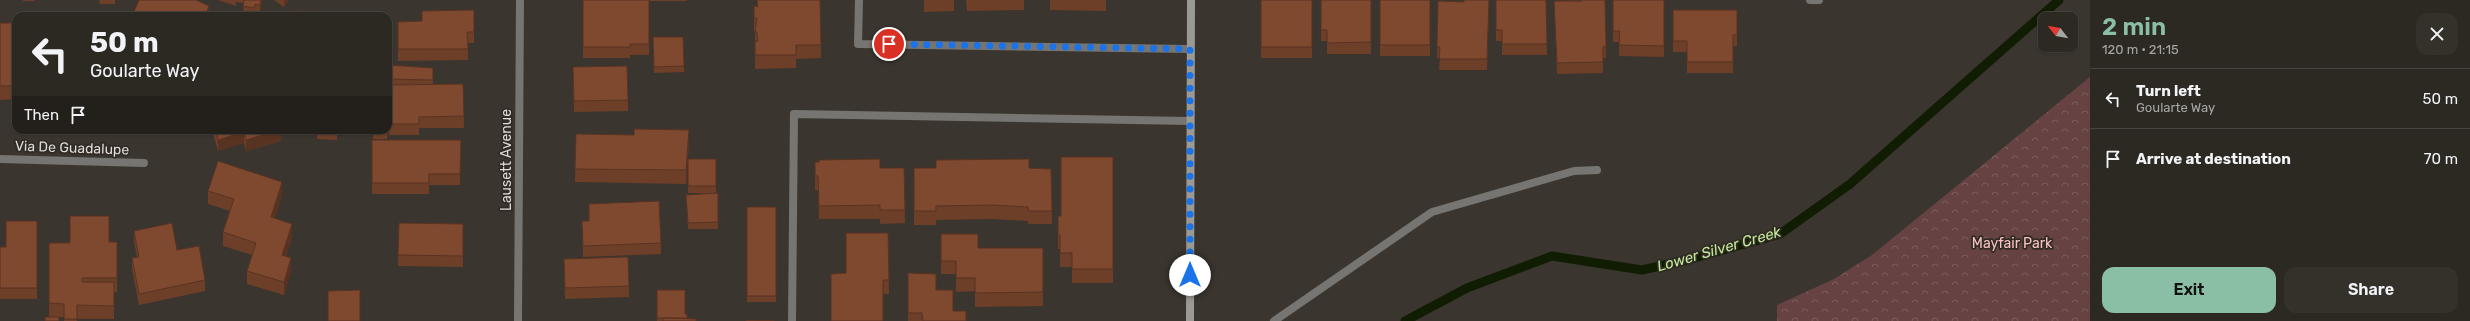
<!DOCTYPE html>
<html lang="en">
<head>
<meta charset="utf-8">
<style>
  body { margin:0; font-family:Rubik,sans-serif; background:#34302a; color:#f1f3f6; height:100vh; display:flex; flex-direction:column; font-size:15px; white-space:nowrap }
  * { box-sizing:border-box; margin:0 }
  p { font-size:13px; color:#a6a6a5 }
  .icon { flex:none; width:22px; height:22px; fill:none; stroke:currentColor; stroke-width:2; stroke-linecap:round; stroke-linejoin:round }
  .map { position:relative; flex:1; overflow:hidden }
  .side { display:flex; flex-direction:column; background:#2c2822; width:380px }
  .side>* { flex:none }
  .banner { position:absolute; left:12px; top:12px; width:380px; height:122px; border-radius:12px; box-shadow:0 1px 3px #0004,0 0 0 1px #484440; background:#2c2822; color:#f1f3f6; overflow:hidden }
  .needle { width:26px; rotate:301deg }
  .buttons { position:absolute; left:2038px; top:12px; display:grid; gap:8px }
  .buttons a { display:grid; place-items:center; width:40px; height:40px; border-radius:8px; background:#2c2822; box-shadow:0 1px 3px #0004,0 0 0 1px #484440; font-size:20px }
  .pin { position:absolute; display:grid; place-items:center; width:34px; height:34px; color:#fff; margin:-17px; border:2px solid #fff; border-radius:50%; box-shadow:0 1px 4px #0007 }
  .me { position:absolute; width:44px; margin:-22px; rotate:0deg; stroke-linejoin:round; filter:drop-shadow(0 0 3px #0008) }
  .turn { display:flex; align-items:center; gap:14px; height:84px; padding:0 12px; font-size:18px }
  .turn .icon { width:52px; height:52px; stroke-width:2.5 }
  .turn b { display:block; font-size:28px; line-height:34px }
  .then { display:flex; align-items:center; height:38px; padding:0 12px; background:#0003; gap:8px; font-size:15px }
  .round { display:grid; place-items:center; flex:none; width:42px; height:42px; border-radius:12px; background:#34302a }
  .summary { display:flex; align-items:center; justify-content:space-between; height:68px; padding:0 12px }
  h1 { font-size:24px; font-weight:600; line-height:30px; color:#8abfa5 }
  .cta { display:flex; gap:8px; margin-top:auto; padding:8px 12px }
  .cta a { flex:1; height:46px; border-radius:12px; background:#8abfa5; color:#111; font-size:16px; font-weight:600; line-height:46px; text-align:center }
  .cta a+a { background:#34302a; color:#f1f3f6 }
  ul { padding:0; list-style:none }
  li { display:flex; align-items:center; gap:12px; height:60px; padding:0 12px; border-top:1px solid #484440 }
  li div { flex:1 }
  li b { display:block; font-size:15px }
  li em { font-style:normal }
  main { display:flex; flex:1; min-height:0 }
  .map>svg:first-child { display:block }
  .park { fill:url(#park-crowns) }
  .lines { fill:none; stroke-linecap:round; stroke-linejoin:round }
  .stream { stroke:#111d03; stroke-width:9 }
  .lane { stroke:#767571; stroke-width:8 }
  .street { stroke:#767571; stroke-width:8 }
  .secondary { stroke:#9a9993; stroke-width:8 }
  .wall { fill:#6d3f29 }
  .shaded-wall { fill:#593322 }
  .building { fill:#7f4930; stroke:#593322 }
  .route { stroke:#1a73e8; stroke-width:7; stroke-dasharray:0 12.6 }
  .labels { text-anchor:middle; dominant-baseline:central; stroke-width:3.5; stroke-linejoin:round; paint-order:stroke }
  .street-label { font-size:14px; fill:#dfdbd7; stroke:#302b24 }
  .park-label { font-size:14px; fill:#fcc2c2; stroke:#302b24 }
  .water-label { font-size:15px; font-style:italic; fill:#c2e898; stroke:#302b24 }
</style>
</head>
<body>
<main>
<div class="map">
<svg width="2090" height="321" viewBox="0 0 2090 321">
  <defs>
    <pattern id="park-crowns" width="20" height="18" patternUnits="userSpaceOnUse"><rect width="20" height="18" fill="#664243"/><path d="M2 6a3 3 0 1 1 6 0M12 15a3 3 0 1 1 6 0" fill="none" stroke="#7b5d5d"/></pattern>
  </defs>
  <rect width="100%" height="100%" fill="#3a352e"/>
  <!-- park -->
  <path class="park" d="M 2090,77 L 2090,321 L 1777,321 L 1777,305 L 1834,279 L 1872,255 Z"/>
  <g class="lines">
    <!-- stream -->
    <path class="stream" d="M 1405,321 L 1467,288 L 1552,256 L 1642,270 L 1691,259 L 1780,234 L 1850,184 L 2059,0"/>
    <!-- lane -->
    <path class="lane" d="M 792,321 L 794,114 L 1190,121
      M 1274,321 L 1432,212 L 1574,171 L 1597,170"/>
    <!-- street -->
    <path class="street" d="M 859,0 L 858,44 L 1190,49
      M 1810,0 L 1819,0
      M 0,159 L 144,163
      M 518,321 L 520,0"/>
    <!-- secondary -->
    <path class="secondary" d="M 1190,321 L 1191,0"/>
  </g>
  <!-- wall -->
  <path class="wall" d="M 23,0 L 35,0 L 35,1 L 23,1 Z
    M 99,0 L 115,0 L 115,4 L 100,4 Z
    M 218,0 L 262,0 L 260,11 L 255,11 L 254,15 L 243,12 L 244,3 L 236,2 L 236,6 Z
    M 274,0 L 289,0 L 284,7 Z
    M 583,0 L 649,0 L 649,55 L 630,55 L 630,58 L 583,58 Z
    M 641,0 L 687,0 L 687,1 Z
    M 820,0 L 821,58 L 796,59 L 796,68 L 755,69 L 755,31 L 754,31 L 754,6 Z
    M 924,0 L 954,0 L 954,11 L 924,12 Z
    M 966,0 L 1024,0 L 1024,10 L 967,11 Z
    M 1050,0 L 1106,0 L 1106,11 L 1050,10 Z
    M 1261,0 L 1312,0 L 1312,58 L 1261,58 Z
    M 1321,0 L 1371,0 L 1371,54 L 1327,54 L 1327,41 L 1321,41 Z
    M 1380,0 L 1430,0 L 1430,56 L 1380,56 Z
    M 1496,0 L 1546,0 L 1547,55 L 1502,55 L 1502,41 L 1496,41 Z
    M 1605,0 L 1606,58 L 1603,58 L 1603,73 L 1557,74 L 1554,1 Z
    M 1613,0 L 1664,0 L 1664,57 L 1619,56 L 1619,42 L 1613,42 Z
    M 1438,1 L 1489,8 L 1487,70 L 1439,70 L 1440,58 L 1437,58 Z
    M 474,10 L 474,43 L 468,43 L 468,60 L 398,61 L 398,22 L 422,21 Z
    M 1673,10 L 1737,10 L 1737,46 L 1733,46 L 1733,73 L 1687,73 L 1687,52 L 1673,52 Z
    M 0,23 L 16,23 L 16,99 L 0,100 Z
    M 653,37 L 683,37 L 684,72 L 654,73 Z
    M 388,65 L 433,68 L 433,84 L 463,84 L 464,128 L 419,128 L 419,135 L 389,135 L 388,119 L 388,101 L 389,101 Z
    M 573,78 L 628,100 L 628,111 L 574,112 Z
    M 212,130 L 281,130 L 281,141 L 246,151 L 244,143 L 218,151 Z
    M 317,130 L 337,130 L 337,140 L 317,139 Z
    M 373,130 L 388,130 L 387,139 L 373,139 Z
    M 576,134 L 634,135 L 689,143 L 686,184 L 575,182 Z
    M 372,140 L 461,140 L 460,185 L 429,185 L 429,194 L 372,194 Z
    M 1113,157 L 1113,283 L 1072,283 L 1072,267 L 1060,267 L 1060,249 L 1058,249 L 1058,216 L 1061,216 Z
    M 688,159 L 716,159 L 716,193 L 688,193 Z
    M 815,162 L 880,168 L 904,168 L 905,223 L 880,224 L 880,219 L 819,219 L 818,190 L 815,190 Z
    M 914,168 L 1051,169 L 1052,224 L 1028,224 L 1028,221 L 992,219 L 936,220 L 936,225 L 914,225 Z
    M 208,191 L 282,195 L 275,218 L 292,237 L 286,256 L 291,271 L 284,295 L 247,284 L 247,271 L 252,255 L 223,246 L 223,232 L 230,211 L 208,204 Z
    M 718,193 L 718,229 L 688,229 L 686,195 Z
    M 589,204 L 661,243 L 661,254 L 583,257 L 582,221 L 589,221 Z
    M 747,207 L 776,207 L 776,302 L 747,302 Z
    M 37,221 L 37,299 L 0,299 L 0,247 L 6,247 Z
    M 399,223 L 463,224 L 463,267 L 398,266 Z
    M 134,231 L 177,250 L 205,280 L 205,291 L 139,305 L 132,269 L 132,258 L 137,257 L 134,242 Z
    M 888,233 L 889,294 L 883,294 L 846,273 Z
    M 941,234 L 978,248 L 1043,248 L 1043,306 L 975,307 L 975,291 L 956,292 L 956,274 L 941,274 Z
    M 117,242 L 117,292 L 114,292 L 114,319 L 77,319 L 77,321 L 64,321 L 64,317 L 49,317 L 49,243 Z
    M 564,259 L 629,286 L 629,297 L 565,299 Z
    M 908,273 L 936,290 L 953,311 L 966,321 L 908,321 Z
    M 657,290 L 685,314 L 687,314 L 687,319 L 696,321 L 657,321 Z"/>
  <!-- shaded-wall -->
  <path class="shaded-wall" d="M 261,0 L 262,0 L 260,11 L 260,5 Z
    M 284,0 L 289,0 L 284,7 Z
    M 209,6 L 209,16 L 205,16 Z
    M 281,130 L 281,141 L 246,151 L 246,140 Z
    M 689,130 L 689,143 L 686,184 L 686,170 Z
    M 244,132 L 244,143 L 218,151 L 218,140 Z
    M 282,182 L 282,195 L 271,231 L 271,217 Z
    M 292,224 L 292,237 L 282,268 L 282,255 Z
    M 291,258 L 291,271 L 284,295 L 284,282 Z"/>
  <!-- building -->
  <path class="building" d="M 139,0 L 196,0 L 209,6 L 205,16 L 132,16 Z
    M 244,0 L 261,0 L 260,5 L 255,4 L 254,8 L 243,6 Z
    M 583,0 L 649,0 L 649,44 L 630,44 L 630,47 L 583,47 Z
    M 757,0 L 820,0 L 821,45 L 796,45 L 796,55 L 755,55 L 755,41 L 758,41 L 757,32 L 755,32 L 757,18 L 754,18 L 754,6 L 758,7 Z
    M 1261,0 L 1312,0 L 1312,47 L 1261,47 Z
    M 1321,0 L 1371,0 L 1371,42 L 1327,43 L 1327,30 L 1321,30 Z
    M 1380,0 L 1430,0 L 1430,45 L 1380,45 Z
    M 1464,0 L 1489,0 L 1487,59 L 1439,59 L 1440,47 L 1437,47 L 1438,1 L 1464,2 Z
    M 1496,0 L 1546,0 L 1547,44 L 1502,44 L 1502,30 L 1496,30 Z
    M 1581,0 L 1605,0 L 1606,46 L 1603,47 L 1603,62 L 1557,63 L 1554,1 L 1581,1 Z
    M 1613,0 L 1664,0 L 1664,46 L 1619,45 L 1620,31 L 1613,31 Z
    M 474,10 L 474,32 L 467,32 L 468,49 L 398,49 L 398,22 L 422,21 L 422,11 Z
    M 1673,10 L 1737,10 L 1737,35 L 1733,35 L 1733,62 L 1687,62 L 1687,41 L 1673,41 Z
    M 296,11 L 307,11 L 307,16 L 296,16 Z
    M 110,14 L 110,16 L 43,16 L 43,15 Z
    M 0,23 L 16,23 L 16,86 L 0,86 Z
    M 653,37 L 683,37 L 684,66 L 654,67 Z
    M 388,65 L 433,68 L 433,80 L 388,79 Z
    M 627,66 L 628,100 L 574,101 L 573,67 Z
    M 463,84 L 464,116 L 419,117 L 419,124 L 389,124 L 388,108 L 388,110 L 389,85 Z
    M 634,129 L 689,130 L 686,170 L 575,169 L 576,134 L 634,135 Z
    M 216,130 L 280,130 L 246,140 L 244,132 L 218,140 Z
    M 372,140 L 461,140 L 460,174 L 429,174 L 429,183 L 372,183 Z
    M 1061,157 L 1113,157 L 1113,269 L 1072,269 L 1072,253 L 1060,253 L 1060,235 L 1058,235 L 1058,216 L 1061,216 Z
    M 688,159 L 716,159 L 716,186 L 688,186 Z
    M 880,159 L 880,168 L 904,168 L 905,210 L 880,210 L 880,205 L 819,206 L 818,176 L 815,176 L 815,162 L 819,162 L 819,160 Z
    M 1029,159 L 1029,168 L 1051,169 L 1052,211 L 1028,211 L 1028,207 L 992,205 L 936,206 L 936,211 L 914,211 L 914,168 L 936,168 L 936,160 Z
    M 218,161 L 282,182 L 271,217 L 292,224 L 282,255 L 291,258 L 284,282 L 247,271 L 256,243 L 223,232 L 234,199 L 208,191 Z
    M 718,193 L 718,222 L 688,223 L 686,195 Z
    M 659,201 L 661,243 L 583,246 L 582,221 L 589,221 L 589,204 Z
    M 747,207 L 776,207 L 776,296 L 747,296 Z
    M 70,216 L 109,216 L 109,242 L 117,242 L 117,278 L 82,278 L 82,282 L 114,282 L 114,306 L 77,305 L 77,319 L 64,319 L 64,304 L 49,303 L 49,243 L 70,243 Z
    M 6,221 L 37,221 L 37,288 L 0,288 L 0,247 L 6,247 Z
    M 172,223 L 177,250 L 199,246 L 205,280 L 139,294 L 132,258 L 139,257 L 134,231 Z
    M 399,223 L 463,224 L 463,256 L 398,255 Z
    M 846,233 L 888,233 L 889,280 L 883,280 L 883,321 L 831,321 L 831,274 L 846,273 Z
    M 941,234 L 978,234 L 978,248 L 1043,248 L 1043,292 L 975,293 L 975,278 L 956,278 L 956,261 L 941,261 Z
    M 628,257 L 629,286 L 565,288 L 564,259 Z
    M 908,273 L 936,274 L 936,290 L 953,290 L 953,311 L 966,311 L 966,321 L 923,321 L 922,313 L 908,313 Z
    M 360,290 L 360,321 L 328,321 L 328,291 Z
    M 657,290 L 685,290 L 685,314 L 687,314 L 687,318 L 657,318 Z
    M 45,317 L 59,317 L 59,321 L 45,321 Z
    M 663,318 L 696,319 L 696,321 L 663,321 Z
    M 746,320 L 775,321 L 746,321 Z"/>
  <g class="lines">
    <!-- route -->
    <path class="route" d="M 889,44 L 1190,49 L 1190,275"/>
  </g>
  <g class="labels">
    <!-- street labels -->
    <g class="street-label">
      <text transform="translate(72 148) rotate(2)">Via De Guadalupe</text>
      <text transform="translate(506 160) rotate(-90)">Lausett Avenue</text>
    </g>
    <!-- park labels -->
    <g class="park-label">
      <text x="2012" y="243">Mayfair Park</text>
    </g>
    <!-- water labels -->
    <g class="water-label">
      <text transform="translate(1719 249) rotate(-16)">Lower Silver Creek</text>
    </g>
  </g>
</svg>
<div class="buttons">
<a><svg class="needle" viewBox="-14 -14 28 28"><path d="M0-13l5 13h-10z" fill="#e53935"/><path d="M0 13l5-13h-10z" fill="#a6a6a5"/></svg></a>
</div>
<div class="pin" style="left:889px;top:44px;background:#d93025"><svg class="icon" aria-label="arrive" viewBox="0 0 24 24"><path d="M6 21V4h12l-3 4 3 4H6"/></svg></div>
<svg class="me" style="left:1190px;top:275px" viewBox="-20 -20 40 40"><circle r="19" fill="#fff"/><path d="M0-13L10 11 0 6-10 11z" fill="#1a73e8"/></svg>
<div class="banner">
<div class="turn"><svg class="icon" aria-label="left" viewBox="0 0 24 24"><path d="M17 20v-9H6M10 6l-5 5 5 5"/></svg><div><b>50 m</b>Goularte Way</div></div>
<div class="then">Then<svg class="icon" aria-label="arrive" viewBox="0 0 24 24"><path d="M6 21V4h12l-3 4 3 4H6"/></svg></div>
</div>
</div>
<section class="side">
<div class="summary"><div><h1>2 min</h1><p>120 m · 21:15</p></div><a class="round"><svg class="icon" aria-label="close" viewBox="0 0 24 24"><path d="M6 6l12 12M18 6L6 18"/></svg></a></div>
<ul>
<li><svg class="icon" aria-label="left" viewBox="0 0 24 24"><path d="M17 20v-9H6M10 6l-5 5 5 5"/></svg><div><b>Turn left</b><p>Goularte Way</p></div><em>50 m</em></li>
<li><svg class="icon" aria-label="arrive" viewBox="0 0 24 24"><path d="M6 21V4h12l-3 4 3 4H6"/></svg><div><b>Arrive at destination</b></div><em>70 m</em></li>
</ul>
<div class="cta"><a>Exit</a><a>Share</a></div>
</section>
</main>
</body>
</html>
